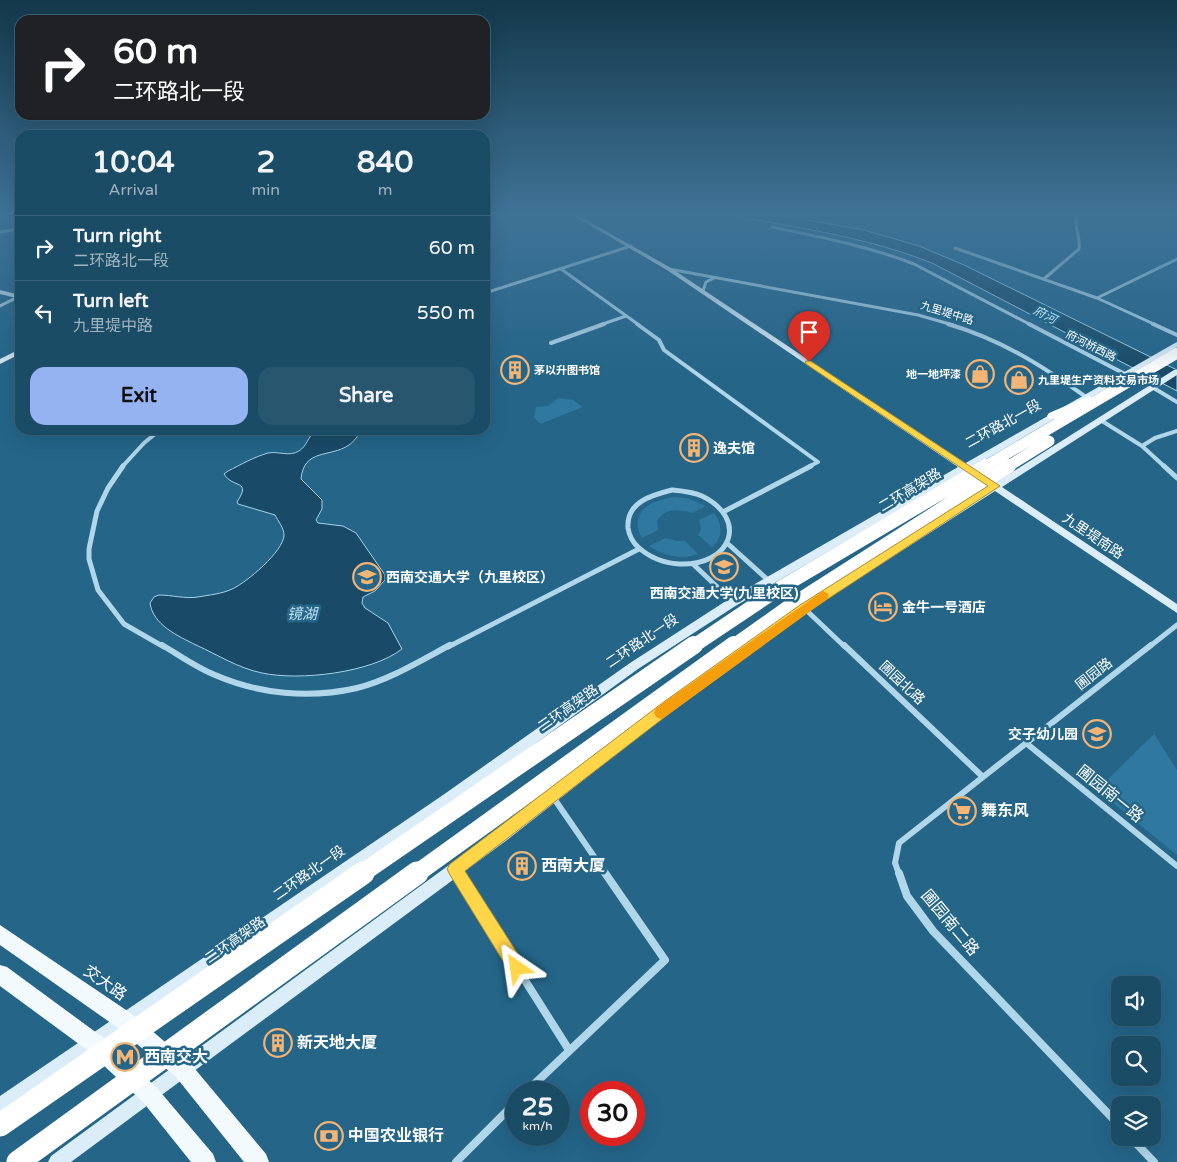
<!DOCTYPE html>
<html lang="en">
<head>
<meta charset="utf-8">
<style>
  body { margin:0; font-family:"Varela Round","Noto Sans SC",sans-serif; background:#28566f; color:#f1f3f6; height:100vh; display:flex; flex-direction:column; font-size:19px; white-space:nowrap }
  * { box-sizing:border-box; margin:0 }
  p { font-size:16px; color:#a0b4bf }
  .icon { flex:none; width:28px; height:28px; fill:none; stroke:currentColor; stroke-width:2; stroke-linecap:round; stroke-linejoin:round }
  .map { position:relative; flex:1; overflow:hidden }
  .panel { position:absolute; left:15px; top:130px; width:475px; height:305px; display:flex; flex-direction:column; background:#1b4c66; border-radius:15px; box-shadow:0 5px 20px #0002,0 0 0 1px #39637a }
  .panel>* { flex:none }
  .hud { position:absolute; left:15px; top:15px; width:475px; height:105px; border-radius:15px; box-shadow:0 5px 20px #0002,0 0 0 1px #39637a; background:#202124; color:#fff; overflow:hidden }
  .controls { position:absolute; left:1111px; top:976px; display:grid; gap:10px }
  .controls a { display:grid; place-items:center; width:50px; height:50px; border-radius:10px; background:#1b4c66; box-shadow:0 5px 20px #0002,0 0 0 1px #39637a; font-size:25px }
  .speed { position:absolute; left:505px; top:1081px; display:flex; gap:10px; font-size:25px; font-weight:700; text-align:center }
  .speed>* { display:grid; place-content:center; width:65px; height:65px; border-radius:50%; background:#1b4c66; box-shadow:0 5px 20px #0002,0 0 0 1px #39637a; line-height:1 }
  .speed small { font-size:12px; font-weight:400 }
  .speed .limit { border:8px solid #d22; background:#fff; color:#111 }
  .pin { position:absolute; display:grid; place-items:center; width:42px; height:42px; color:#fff; margin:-51px -21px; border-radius:50% 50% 50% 0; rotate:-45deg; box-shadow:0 0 5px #0007 }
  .pin .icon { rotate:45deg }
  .me { position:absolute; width:55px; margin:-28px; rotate:328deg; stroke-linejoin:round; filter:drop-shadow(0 0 4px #0008) }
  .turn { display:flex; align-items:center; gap:18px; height:105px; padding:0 15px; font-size:22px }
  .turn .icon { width:65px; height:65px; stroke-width:2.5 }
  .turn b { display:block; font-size:35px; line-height:42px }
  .eta { display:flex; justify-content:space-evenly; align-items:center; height:85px; text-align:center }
  .eta b { font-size:30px; font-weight:700; line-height:35px }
  .button { display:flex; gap:10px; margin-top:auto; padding:10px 15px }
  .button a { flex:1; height:58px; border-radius:15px; background:#95b2f1; color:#111; font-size:20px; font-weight:700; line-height:58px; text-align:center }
  .button a+a { background:#28566f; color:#f1f3f6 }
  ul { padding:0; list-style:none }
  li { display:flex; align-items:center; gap:15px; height:65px; padding:0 15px; border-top:1px solid #39637a }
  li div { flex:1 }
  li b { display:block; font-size:19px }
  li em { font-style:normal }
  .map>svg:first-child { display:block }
  .green { fill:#2f79a0 }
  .water { fill:#194b68; stroke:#a4d3ea }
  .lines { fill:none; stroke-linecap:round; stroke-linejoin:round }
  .street-far4 { stroke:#b0d6e9; stroke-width:3 }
  .street-far3 { stroke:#b0d6e9; stroke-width:4 }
  .street-far2 { stroke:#b0d6e9; stroke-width:5 }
  .street-far1 { stroke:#b0d6e9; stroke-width:6 }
  .street { stroke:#b0d6e9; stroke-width:8 }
  .secondary { fill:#dbedf8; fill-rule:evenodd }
  .primary { fill:#f3fafe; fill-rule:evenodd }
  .highway { fill:#fff; fill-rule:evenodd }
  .highway-bridge-far3 { stroke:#fff; stroke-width:11 }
  .highway-bridge-far2 { stroke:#fff; stroke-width:14 }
  .highway-bridge-far1 { stroke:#fff; stroke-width:18 }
  .highway-bridge { stroke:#fff; stroke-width:23 }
  .route { fill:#ffd54a; stroke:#a68a30 }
  .slow { fill:#f59e0b }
  .labels { text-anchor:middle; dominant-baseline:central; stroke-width:5; stroke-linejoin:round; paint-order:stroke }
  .far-street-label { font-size:11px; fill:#fff; stroke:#246588 }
  .far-poi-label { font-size:11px; font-weight:bold; fill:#fff; stroke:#246588; text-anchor:start }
  .far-water-label { font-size:12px; font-style:italic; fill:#bcdff1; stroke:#246588 }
  .street-label { font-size:14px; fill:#fff; stroke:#246588 }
  .poi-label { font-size:14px; font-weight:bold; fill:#fff; stroke:#246588; text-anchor:start }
  .water-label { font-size:15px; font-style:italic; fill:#bcdff1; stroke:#246588 }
  .near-street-label { font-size:16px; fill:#fff; stroke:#246588 }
  .near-poi-label { font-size:16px; font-weight:bold; fill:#fff; stroke:#246588; text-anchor:start }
</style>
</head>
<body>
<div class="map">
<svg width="1177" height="1162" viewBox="0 0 1177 1162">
  <rect width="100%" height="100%" fill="#246588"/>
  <!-- green -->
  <path class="green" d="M 558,398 L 573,400 L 583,407 L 540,424 L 534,417 L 536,407 L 548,406 Z
    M 674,497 L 687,498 L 706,506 L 692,513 C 679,509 665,508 657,521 L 658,530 L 642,538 C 627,512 652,500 674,497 Z
    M 714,513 C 723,525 723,537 712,547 L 698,535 L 701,529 L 699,520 Z
    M 665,538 L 677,541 L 685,541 L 698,554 C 681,560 664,556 649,546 Z
    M 727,555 L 740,567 L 720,578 L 707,566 Z
    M 1154,734 L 1177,770 L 1177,855 L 1097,790 Z"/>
  <!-- water -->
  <path class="water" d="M 719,213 L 768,213 L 864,230 L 919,246 L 964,265 L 1177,370 L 1177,391 L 934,264 C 866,236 791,227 719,213 Z
    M 315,430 L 362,430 C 358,435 354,442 349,445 C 330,458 304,448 301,479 L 322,500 L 322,509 L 316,520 L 318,523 L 343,526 L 356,533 L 385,575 L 385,580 L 375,591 L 363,597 L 362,603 L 365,608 L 388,623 L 402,649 C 371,673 299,681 262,673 C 238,668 218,655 196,645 C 178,636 153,625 150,603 L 154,597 L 159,595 C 172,595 185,599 198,597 C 208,595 222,594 232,589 C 246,583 284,551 284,535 C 284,528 278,521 275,515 L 238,504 L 237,502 C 252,479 233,489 224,474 L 228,471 C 240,465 254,457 268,453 C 279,451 289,457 299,451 C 306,447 309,436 315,430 Z"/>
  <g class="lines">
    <!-- street-far4 -->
    <path class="street-far4" d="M 772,227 C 820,237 868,246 914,264 L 1031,325
      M 0,232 L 20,229
      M 955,248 L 1097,298 L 1156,325
      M 561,269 L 639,325
      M 669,269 L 918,315 L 953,325
      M 1045,278 L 1079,249 C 1081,235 1072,226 1079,213
      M 703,291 L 706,282 L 714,278
      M 485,293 L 631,246
      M 1097,298 L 1177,259
      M 0,306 L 20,296
      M 600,325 L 626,316"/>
    <!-- street-far3 -->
    <path class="street-far3" d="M 637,324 L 659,340 L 664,350 L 818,462 L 808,467
      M 948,324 C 1002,340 1041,365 1086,397
      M 1029,324 L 1125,374
      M 1153,324 L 1177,335
      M 551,343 L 604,324
      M 1152,387 L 1177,402
      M 1102,421 L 1142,446 L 1165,467
      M 1142,446 L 1155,438 L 1177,431
      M 122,467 L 144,443 L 160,430"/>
    <!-- street-far2 -->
    <path class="street-far2" d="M 123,466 L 108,488 L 97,511 L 89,549 L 89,559 L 98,590 L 124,624 L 164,647
      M 1164,466 L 1177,478
      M 672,490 C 682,491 693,492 702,496 C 749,519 732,566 679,564 C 664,563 650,558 638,547 C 633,543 629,535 628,528 C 626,502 652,495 672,490 Z
      M 723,512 L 811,466
      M 727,543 L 768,580
      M 693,564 L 733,602
      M 804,608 L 845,647
      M 448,647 L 639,549
      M 1149,647 L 1177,625"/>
    <!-- street-far1 -->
    <path class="street-far1" d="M 162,645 C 179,655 197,668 215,675 C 259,694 309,699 357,688 C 389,680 420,661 450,645
      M 844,645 L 983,777
      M 1026,743 L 1177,866
      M 553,797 L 606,874
      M 456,871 L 458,874
      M 899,874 L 895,863 L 899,843 L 1151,645"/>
    <!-- street -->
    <path class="street" d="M 457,873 L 569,1050
      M 899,873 L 907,896 L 933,931 L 1120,1126
      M 526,1092 L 665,960 L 605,873
      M 1131,1138 L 1154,1162
      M 456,1162 L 516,1102"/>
    <!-- secondary -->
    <path class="secondary" d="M 569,213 L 574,213 L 671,268 L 964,464 L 1175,343 L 1177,342 L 1177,347 L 971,468 L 972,470 L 971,472 L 964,472 L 737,605 L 638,669 L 453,803 L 6,1112 L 0,1114 L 0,1096 L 443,795 L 630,663 L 729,599 L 958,467 L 667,270 Z
      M 0,290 L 20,295 L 20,299 L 0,294 Z
      M 20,349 L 20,354 L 0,364 L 0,359 Z
      M 1174,370 L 1177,370 L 1177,375 L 1002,487 L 1177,604 L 1177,613 L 995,491 L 808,611 L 674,709 L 507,840 L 71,1162 L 48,1162 L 51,1156 L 497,830 L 666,701 L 800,605 L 989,487 L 987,484 L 988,482 L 995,483 Z"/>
    <!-- primary -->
    <path class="primary" d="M 0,925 L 132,1014 L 190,1063 L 266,1154 L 269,1162 L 244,1162 L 176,1077 L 118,1028 L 0,945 Z
      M 0,965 L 7,967 L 101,1036 L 157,1088 L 213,1154 L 216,1162 L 191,1162 L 143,1102 L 87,1050 L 0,986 Z"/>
    <!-- highway -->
    <path class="highway" d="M 1089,396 L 1095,399 L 1093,401 L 1057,419 L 1049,419 L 1047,416 L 1049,413 Z"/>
    <!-- highway-bridge-far3 -->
    <path class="highway-bridge-far3" d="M 984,467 L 1177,353
      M 1007,467 L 1049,441"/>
    <!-- highway-bridge-far2 -->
    <path class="highway-bridge-far2" d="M 692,647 L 780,588 L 986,466
      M 732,647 L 787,608 L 1009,466"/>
    <!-- highway-bridge-far1 -->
    <path class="highway-bridge-far1" d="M 361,874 L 694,645
      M 416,874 L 734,645"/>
    <!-- highway-bridge -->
    <path class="highway-bridge" d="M 0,1125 L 363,873
      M 18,1162 L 417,873"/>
  </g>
  <!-- sky -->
  <linearGradient id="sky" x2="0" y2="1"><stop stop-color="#14384b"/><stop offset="0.57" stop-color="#3f7396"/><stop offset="1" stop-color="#3f7396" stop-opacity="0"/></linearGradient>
  <rect width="1177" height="375" fill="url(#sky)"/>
  <!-- route -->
  <path class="route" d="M 809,360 L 1000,486 L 808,612 L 674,710 L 465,871 L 523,962 L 526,968 L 523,974 L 517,976 L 511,974 L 450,875 L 447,869 L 450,864 L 665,701 L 800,605 L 988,486 L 806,364 L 805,362 Z"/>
  <!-- slow -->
  <path class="slow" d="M 823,591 L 827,593 L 829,596 L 827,599 L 665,717 L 661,719 L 656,717 L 654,713 L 656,708 Z"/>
  <!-- icons -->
  <defs>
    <symbol id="building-ring" viewBox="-11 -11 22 22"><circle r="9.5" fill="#246588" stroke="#f4b474" stroke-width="1.5"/><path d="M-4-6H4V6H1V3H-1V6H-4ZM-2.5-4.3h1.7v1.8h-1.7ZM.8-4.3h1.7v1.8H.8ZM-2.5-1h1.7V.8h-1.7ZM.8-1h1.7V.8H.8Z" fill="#f4b474"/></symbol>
    <symbol id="shop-ring" viewBox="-11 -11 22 22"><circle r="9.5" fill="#246588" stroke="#f4b474" stroke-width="1.5"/><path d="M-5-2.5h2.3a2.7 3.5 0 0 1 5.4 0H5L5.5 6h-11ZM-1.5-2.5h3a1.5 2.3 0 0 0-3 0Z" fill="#f4b474"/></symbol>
    <symbol id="school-ring" viewBox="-11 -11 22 22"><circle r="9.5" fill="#246588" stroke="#f4b474" stroke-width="1.5"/><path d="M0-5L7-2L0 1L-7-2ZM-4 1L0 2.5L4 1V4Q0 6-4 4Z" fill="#f4b474"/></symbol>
    <symbol id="university-ring" viewBox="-11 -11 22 22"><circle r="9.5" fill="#246588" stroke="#f4b474" stroke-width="1.5"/><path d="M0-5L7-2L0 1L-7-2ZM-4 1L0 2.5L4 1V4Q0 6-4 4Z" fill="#f4b474"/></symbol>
    <symbol id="hotel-ring" viewBox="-11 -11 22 22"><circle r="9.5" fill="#246588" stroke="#f4b474" stroke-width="1.5"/><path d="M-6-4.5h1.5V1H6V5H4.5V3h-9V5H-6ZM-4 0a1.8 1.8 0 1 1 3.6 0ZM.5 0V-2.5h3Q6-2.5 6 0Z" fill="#f4b474"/></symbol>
    <symbol id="supermarket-ring" viewBox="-11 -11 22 22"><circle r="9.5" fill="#246588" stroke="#f4b474" stroke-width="1.5"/><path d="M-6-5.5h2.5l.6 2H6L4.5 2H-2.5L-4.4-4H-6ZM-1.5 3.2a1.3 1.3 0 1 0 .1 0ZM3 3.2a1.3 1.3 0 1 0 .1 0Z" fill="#f4b474"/></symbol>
    <symbol id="metro-ring" viewBox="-11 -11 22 22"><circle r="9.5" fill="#246588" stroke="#f4b474" stroke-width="1.5"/><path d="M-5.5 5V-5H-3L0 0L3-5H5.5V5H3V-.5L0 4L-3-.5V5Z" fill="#f4b474"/></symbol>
    <symbol id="bank-ring" viewBox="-11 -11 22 22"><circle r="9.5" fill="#246588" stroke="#f4b474" stroke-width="1.5"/><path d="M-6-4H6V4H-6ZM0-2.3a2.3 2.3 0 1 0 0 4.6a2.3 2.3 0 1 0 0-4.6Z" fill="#f4b474"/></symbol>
  </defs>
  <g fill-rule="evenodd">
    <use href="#building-ring" x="499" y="354" width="32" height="32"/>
    <use href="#shop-ring" x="964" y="358" width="32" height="32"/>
    <use href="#shop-ring" x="1003" y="364" width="32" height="32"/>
    <use href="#building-ring" x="678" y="432" width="32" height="32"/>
    <use href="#school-ring" x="708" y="551" width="32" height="32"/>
    <use href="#university-ring" x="351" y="561" width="32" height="32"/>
    <use href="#hotel-ring" x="867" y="591" width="32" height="32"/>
    <use href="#school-ring" x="1081" y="718" width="32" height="32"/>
    <use href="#supermarket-ring" x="946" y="795" width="32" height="32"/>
    <use href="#building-ring" x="506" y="850" width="32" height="32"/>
    <use href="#building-ring" x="262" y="1027" width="32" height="32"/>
    <use href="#metro-ring" x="109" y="1041" width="32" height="32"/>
    <use href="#bank-ring" x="313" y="1120" width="32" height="32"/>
  </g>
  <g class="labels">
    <!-- far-street labels -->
    <g class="far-street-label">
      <text transform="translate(947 313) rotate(17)">九里堤中路</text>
      <text transform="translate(1091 346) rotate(27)">府河桥西路</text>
    </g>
    <!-- far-poi labels -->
    <g class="far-poi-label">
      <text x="534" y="370">茅以升图书馆</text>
      <text x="961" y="374" text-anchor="end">地一地坪漆</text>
      <text x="1038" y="380">九里堤生产资料交易市场</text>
    </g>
    <!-- far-water labels -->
    <g class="far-water-label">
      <text transform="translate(1045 315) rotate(27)">府河</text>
    </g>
    <!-- street labels -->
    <g class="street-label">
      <text transform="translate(1003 424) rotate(-29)">二环路北一段</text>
      <text transform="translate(910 490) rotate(-31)">二环高架路</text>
      <text transform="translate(1093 536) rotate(34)">九里堤南路</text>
      <text transform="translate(642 641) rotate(-34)">二环路北一段</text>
      <text transform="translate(1094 674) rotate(-38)">圃园路</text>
      <text transform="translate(902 683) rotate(43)">圃园北路</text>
      <text transform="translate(568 708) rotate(-35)">二环高架路</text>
      <text transform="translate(309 873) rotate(-35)">二环路北一段</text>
      <text transform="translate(235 940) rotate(-35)">二环高架路</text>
    </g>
    <!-- poi labels -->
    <g class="poi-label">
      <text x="713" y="448">逸夫馆</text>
      <text x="386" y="577">西南交通大学（九里校区）</text>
      <text x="724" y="593" text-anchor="middle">西南交通大学(九里校区)</text>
      <text x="902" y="607">金牛一号酒店</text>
      <text x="1078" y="734" text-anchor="end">交子幼儿园</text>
    </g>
    <!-- water labels -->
    <g class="water-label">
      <text x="302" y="614">镜湖</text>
    </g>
    <!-- near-street labels -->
    <g class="near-street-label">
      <text transform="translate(1110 794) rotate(39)">圃园南一路</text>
      <text transform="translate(950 923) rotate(50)">圃园南二路</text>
      <text transform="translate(105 983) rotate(35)">交大路</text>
    </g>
    <!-- near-poi labels -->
    <g class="near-poi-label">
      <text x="981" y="811">舞东风</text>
      <text x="541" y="866">西南大厦</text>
      <text x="297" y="1043">新天地大厦</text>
      <text x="144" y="1057">西南交大</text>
      <text x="348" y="1136">中国农业银行</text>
    </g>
  </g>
</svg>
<div class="controls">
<a><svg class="icon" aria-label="sound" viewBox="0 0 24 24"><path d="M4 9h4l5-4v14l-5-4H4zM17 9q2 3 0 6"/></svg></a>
<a><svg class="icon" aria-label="search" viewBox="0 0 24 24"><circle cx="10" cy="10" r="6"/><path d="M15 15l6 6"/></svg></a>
<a><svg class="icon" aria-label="layers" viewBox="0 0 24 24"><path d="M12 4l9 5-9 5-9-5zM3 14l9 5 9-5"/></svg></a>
</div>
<div class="speed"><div>25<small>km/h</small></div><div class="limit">30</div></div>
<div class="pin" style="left:809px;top:362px;background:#d93025"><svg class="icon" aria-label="arrive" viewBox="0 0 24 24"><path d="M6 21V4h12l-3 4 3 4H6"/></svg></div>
<svg class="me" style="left:517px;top:968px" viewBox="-20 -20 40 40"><path d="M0-17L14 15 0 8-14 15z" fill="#ffd54a" stroke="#fff" stroke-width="4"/></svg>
<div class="hud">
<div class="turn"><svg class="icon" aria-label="right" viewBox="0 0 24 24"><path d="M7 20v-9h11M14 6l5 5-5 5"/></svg><div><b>60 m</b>二环路北一段</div></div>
</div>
<section class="panel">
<div class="eta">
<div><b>10:04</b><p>Arrival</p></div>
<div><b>2</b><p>min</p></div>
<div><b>840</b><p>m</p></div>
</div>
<ul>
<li><svg class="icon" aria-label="right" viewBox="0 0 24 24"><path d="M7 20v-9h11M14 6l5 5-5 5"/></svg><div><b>Turn right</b><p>二环路北一段</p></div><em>60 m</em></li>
<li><svg class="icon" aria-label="left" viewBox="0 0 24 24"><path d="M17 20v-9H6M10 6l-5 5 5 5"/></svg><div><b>Turn left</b><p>九里堤中路</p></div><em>550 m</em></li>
</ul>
<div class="button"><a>Exit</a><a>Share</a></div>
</section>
</div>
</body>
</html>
